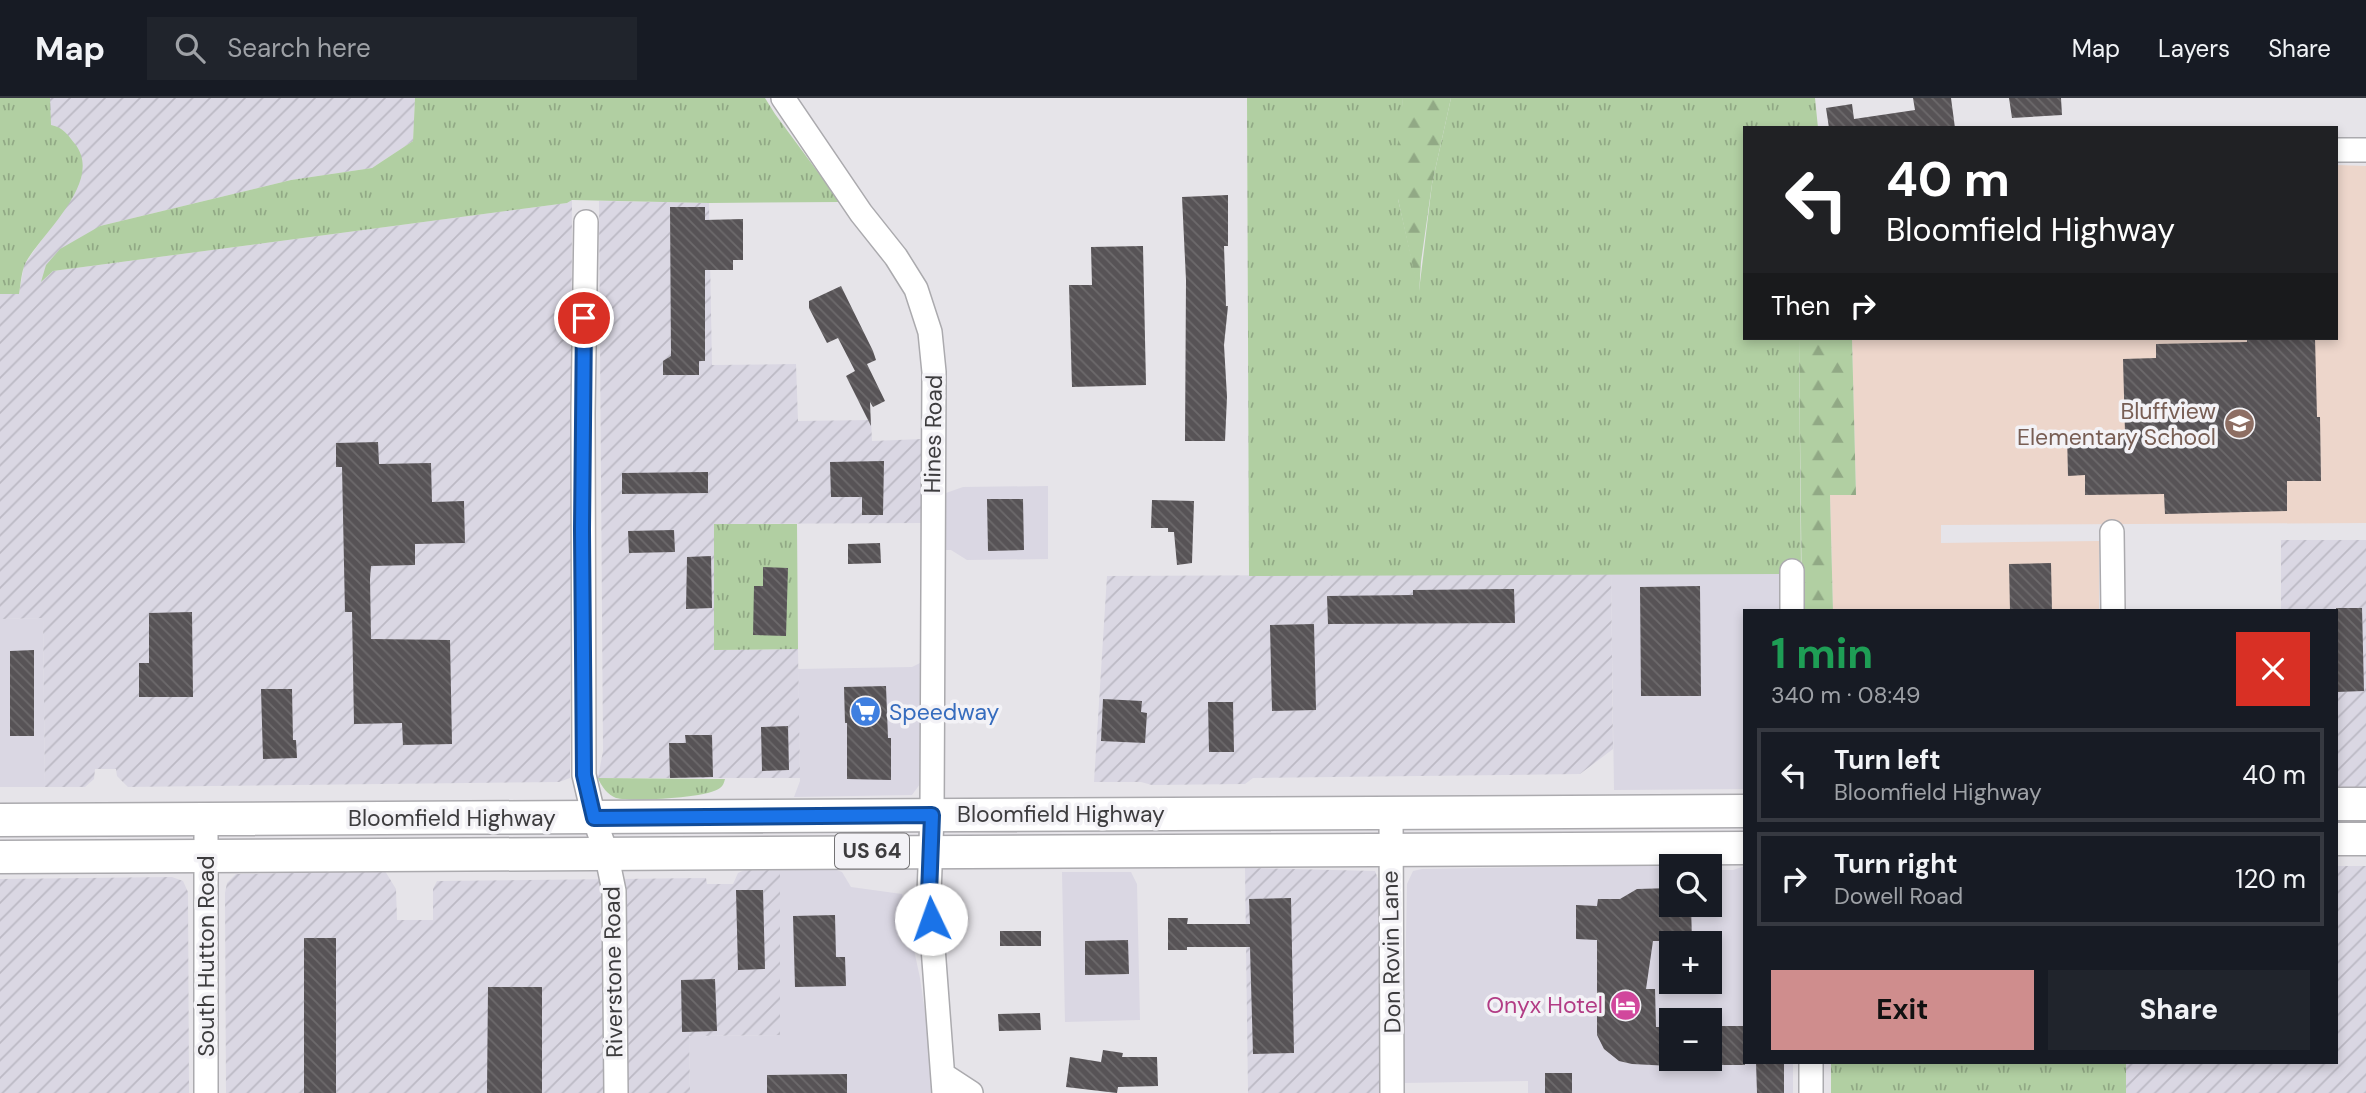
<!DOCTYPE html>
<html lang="en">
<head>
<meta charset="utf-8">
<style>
  body { margin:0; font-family:"DM Sans",sans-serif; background:#20242c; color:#f1f3f6; height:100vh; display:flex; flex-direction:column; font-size:26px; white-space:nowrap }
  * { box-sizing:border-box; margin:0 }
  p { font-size:23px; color:#9ea1a6 }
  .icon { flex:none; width:38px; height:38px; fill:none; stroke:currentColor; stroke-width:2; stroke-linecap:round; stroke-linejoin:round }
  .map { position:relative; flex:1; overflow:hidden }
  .panel { position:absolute; left:1743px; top:511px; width:595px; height:455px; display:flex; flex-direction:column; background:#171b24; border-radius:0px; box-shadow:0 4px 10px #0003 }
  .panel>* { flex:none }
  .guide { position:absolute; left:1743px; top:28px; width:595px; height:214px; border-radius:0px; box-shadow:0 4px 10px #0003; background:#202124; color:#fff; overflow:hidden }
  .controls { position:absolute; left:1659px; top:756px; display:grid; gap:14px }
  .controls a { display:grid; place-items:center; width:63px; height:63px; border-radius:0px; background:#171b24; box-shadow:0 4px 10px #0003; font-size:35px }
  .pin { position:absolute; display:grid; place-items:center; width:60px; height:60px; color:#fff; margin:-30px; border:4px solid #fff; border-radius:50%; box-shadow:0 2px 7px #0007 }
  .me { position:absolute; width:77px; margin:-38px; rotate:357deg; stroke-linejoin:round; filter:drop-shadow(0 0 5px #0008) }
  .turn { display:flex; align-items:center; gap:24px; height:147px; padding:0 28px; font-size:32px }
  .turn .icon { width:91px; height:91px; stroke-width:2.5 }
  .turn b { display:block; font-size:49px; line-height:60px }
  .then { display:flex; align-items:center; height:66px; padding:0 28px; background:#0003; gap:14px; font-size:26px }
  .round { display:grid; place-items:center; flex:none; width:74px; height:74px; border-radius:0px; background:#20242c }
  .summary { display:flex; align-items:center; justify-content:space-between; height:119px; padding:0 28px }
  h1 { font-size:42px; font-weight:700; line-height:52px; color:#1e9e55 }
  .button { display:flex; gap:14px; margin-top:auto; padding:14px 28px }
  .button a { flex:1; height:80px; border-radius:0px; background:#cf8d8d; color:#111; font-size:28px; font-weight:700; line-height:80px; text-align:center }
  .button a+a { background:#20242c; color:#f1f3f6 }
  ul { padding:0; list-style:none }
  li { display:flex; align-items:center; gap:21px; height:94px; margin:0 14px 10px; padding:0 14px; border:4px solid #363941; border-radius:0px }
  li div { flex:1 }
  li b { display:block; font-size:26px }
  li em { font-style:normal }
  header { display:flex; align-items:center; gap:42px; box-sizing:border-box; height:98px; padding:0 35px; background:#171b24; border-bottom:2px solid #363941 }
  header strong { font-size:33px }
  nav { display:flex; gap:38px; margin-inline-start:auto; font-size:24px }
  .search { width:490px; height:63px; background:#20242c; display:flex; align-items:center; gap:18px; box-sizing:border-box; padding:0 24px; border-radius:0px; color:#9ea1a6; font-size:26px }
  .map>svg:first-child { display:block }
  .built { fill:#dad7e3; fill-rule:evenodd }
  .industrial { fill:url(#industrial-furrows) }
  .education { fill:#edd6cb }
  .grass { fill:url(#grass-tufts) }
  .forest { fill:url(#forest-firs) }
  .building { fill:url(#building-back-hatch) }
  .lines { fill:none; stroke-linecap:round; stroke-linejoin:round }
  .minor-casing { stroke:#abaaae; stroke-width:26 }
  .highway-casing { stroke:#abaaae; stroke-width:35 }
  .minor { stroke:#fff; stroke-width:23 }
  .highway { stroke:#fff; stroke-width:32 }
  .route-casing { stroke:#114b97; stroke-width:18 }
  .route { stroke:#1a73e8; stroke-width:12 }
  .labels { text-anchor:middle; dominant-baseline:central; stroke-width:7; stroke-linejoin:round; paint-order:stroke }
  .shield { fill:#f3f2f6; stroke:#747375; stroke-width:2 }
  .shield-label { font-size:21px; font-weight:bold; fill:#3d3c3e }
  .education-label { font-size:23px; fill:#785e54; stroke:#f3f2f6; text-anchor:end }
  .street-label { font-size:23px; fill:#3d3c3e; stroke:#f3f2f6 }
  .shop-label { font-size:23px; fill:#366cbe; stroke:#f3f2f6; text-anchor:start }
  .hotel-label { font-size:23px; fill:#b23c85; stroke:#f3f2f6; text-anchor:end }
</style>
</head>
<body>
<header>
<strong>Map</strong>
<div class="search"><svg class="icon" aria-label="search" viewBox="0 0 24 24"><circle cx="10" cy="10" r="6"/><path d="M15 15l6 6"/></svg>Search here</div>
<nav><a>Map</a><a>Layers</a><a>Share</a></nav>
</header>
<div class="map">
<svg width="2366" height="995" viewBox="0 0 2366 995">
  <defs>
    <pattern id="industrial-furrows" width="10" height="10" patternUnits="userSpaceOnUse" patternTransform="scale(1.75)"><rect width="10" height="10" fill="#dad7e3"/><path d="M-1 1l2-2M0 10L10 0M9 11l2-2" fill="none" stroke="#bcb9c4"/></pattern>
    <pattern id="grass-tufts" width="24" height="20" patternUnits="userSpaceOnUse" patternTransform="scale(1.75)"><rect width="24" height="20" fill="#b1cfa2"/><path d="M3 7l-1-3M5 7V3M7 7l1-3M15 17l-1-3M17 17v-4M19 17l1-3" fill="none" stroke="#91a985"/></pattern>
    <pattern id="forest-firs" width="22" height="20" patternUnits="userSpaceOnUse" patternTransform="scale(1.75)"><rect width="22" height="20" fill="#b1cfa2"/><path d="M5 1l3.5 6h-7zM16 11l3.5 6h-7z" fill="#91a985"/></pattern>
    <pattern id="building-back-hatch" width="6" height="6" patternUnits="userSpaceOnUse" patternTransform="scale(1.75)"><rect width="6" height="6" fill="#575356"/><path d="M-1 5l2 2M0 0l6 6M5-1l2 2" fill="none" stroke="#6d6a6c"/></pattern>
  </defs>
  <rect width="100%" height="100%" fill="#e6e4e9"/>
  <!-- built -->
  <path class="built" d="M 1048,388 L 1048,461 L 967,462 L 951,452 L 943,452 L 943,396 L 963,389 Z
    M 1611,476 L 1781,476 L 1782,513 L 1745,513 L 1745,691 L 1614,692 Z
    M 43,520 L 45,689 L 0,689 L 0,521 Z
    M 920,565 L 920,686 L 912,697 L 794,699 L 800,683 L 798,571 L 912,569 Z
    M 1673,767 L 1671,807 L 1710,807 L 1710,772 L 1733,772 L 1745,768 L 1745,964 L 1793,964 L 1793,995 L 1528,995 L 1528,983 L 1403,985 L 1407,786 L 1413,773 L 1422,771 ZM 1671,845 L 1710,845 L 1710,884 L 1671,884 ZM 1671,922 L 1710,922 L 1710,961 L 1671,961 Z
    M 780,771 L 834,771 L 842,774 L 851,789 L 902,796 L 920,880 L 934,975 L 933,995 L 690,995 L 689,938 L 780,937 Z
    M 1062,774 L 1131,774 L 1137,786 L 1140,922 L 1065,924 Z"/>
  <!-- industrial -->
  <path class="industrial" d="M 50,0 L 415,0 L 413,43 L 372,70 L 291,82 L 100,128 L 42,183 L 53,173 L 567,105 L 572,102 L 570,680 L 559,684 L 128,689 L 117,678 L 116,671 L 95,671 L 94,681 L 85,689 L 45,689 L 43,520 L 0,521 L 0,196 L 19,196 L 24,167 L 46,136 Z
    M 599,103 L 709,105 L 712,267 L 796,266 L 798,323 L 871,322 L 872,343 L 923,341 L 922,425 L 714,426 L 714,552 L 798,551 L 800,680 L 598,680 L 603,653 Z
    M 2281,442 L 2366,442 L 2366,691 L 2336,691 L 2336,513 L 2281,513 Z
    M 1611,476 L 1613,651 L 1580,676 L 1253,680 L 1245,686 L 1152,687 L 1141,684 L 1094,684 L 1107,478 Z
    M 2336,768 L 2366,768 L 2366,995 L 2126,995 L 2126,964 L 2336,964 Z
    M 1245,770 L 1375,773 L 1380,786 L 1381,995 L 1248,995 Z
    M 747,771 L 780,771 L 780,937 L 689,938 L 690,995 L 226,995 L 225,795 L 227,785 L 236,776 L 385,773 L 396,791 L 397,822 L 433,822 L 433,791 L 437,783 L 706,780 L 707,786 L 733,786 L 738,775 Z
    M 172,779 L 183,783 L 188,794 L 189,995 L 0,995 L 0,781 Z"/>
  <!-- education -->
  <path class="education" d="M 2336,67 L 2366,68 L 2366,425 L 1941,427 L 1941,445 L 2099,443 L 2099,513 L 1833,513 L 1830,397 L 1856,396 L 1852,240 L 2336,240 Z"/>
  <!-- grass -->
  <path class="grass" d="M 0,0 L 50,0 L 51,27 C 64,30 67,36 75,46 C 104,83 43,134 26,164 C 21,173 21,186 19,196 L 0,196 Z
    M 415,0 L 765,0 L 775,16 L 840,104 L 709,105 L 572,102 L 567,105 L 53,173 L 41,184 L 46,167 L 60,151 L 100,128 L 291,82 L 372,70 L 413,43 Z
    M 1247,0 L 1403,0 L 1398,101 L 1419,193 L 1432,86 L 1451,0 L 1815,0 L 1818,30 L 1745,30 L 1745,240 L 1799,240 L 1801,472 L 1781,476 L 1249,478 Z
    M 714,426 L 797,426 L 798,551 L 714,552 Z
    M 598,680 L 714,681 L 725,681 C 724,685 723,688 720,690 C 709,700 632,704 616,700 C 608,697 601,688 598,680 Z
    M 1831,964 L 2126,964 L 2126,995 L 1831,995 Z"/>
  <!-- forest -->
  <path class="forest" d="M 1403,0 L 1451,0 L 1432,86 L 1421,164 L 1419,197 L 1398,101 L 1396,62 Z
    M 1799,240 L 1852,240 L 1856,397 L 1830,397 L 1833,513 L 1802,513 Z"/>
  <!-- building -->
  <path class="building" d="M 1913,0 L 1951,0 L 1955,30 L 1829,30 L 1826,10 L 1852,6 L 1854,21 L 1915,12 Z
    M 2009,0 L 2061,0 L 2062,17 L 2012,20 Z
    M 1228,97 L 1228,148 L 1224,148 L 1226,208 L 1228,208 L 1224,247 L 1227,299 L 1225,343 L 1185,343 L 1186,182 L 1182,99 Z
    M 670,109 L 705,109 L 705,122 L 743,121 L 743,162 L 733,162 L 733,172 L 705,172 L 705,263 L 699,263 L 699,277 L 663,277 L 663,263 L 671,258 Z
    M 1143,148 L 1146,287 L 1072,289 L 1069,187 L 1092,187 L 1091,149 Z
    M 841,188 L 873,253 L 876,262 L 867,266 L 885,303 L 873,309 L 870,304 L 871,328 L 846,278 L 855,273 L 838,240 L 827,245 L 809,210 L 809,203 Z
    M 2247,240 L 2315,240 L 2317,319 L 2320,319 L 2321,383 L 2287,383 L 2287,413 L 2165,416 L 2164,396 L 2085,397 L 2085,377 L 2068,378 L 2067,336 L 2125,335 L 2123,261 L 2156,260 L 2156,246 L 2247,244 Z
    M 378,344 L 379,366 L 431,365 L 432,404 L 464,403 L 465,445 L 415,446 L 415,467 L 371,468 L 370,481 L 371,541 L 450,542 L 452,646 L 403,647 L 402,625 L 354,626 L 352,514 L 345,514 L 342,369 L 336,369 L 336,345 Z
    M 884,363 L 883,417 L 862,417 L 862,399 L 831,399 L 830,364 Z
    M 708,374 L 708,395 L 622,396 L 622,375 Z
    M 987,401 L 1023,401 L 1024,452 L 988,453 Z
    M 1152,402 L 1194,403 L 1192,465 L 1177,467 L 1174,434 L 1168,434 L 1168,430 L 1151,430 Z
    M 674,432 L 675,454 L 629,455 L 628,433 Z
    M 880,445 L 881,465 L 848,466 L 848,446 Z
    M 711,458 L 712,510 L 686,511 L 687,459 Z
    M 2051,465 L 2052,513 L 2010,513 L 2009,466 Z
    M 763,469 L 788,470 L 786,538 L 753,537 L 754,488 L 763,488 Z
    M 1700,488 L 1701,598 L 1641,598 L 1640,489 Z
    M 1514,491 L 1515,525 L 1328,526 L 1327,498 L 1413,497 L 1413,492 Z
    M 2336,510 L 2362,510 L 2364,593 L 2336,594 Z
    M 192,514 L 193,599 L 139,599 L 139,565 L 149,565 L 149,515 Z
    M 1314,526 L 1316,612 L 1272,613 L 1270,527 Z
    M 34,552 L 34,638 L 10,638 L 10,553 Z
    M 886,588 L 888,640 L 891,640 L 891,682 L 847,681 L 847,625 L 845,625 L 844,589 Z
    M 261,591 L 292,591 L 293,642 L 296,642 L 297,660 L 263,661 Z
    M 1103,601 L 1142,603 L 1141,614 L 1147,615 L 1145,645 L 1101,643 Z
    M 1208,604 L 1233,604 L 1234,654 L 1209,654 Z
    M 788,628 L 789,672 L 762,673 L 761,629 Z
    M 685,637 L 712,637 L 713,679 L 670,680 L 669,645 L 686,645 Z
    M 1671,790 L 1671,807 L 1691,807 L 1692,843 L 1653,843 L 1646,891 L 1655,891 L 1656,929 L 1671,929 L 1671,968 L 1632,966 L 1619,963 L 1604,951 L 1597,937 L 1597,842 L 1576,841 L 1576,807 L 1597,808 L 1598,801 L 1620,801 L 1637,791 Z
    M 736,792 L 763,792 L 765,871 L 738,872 Z
    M 1291,800 L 1294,955 L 1253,956 L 1250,849 L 1187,849 L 1187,852 L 1168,852 L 1168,820 L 1188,820 L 1187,826 L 1250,826 L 1249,801 Z
    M 835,817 L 836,859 L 845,859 L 846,888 L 795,889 L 793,818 Z
    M 1000,833 L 1041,833 L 1041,848 L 1000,848 Z
    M 304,840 L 336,840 L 336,995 L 304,995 Z
    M 1128,842 L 1129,876 L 1085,877 L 1085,843 Z
    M 715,881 L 717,933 L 682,934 L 681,882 Z
    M 488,889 L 542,889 L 542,995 L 487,995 Z
    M 1040,915 L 1041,932 L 999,933 L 998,916 Z
    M 1710,928 L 1745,928 L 1745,967 L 1710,967 Z
    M 1103,952 L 1123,955 L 1122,959 L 1157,959 L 1158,988 L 1118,989 L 1117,995 L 1066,989 L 1070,959 L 1101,964 Z
    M 1756,964 L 1784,964 L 1784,995 L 1757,995 Z
    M 1545,975 L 1572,975 L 1572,995 L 1545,995 Z
    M 847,976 L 847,995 L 767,995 L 767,977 Z"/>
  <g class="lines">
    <defs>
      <path id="minor" d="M 783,0 L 861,115 L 896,159 L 916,191 L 930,234 L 934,274 L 932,717 L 929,796 L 944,995
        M 2336,52 L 2366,52
        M 586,124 L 583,315 L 584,677 L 594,720 L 606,754 L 614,793 L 616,995
        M 2112,434 L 2113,513
        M 1792,473 L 1792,513
        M 1391,713 L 1392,995
        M 1811,964 L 1811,995
        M 945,978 L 971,995
        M 206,995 L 206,722"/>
      <path id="highway" d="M 2336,706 L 2366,706
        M 0,722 L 1745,713
        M 2336,741 L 2366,741
        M 0,759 L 1745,750"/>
    </defs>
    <!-- minor casing -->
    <use href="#minor" class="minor-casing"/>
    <!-- highway casing -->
    <use href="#highway" class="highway-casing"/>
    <!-- minor -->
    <use href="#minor" class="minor"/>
    <!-- highway -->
    <use href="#highway" class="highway"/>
  </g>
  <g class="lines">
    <defs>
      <path id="route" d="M 584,220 L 582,432 L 584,677 L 594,720 L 932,717 L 929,796 L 931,821"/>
    </defs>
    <!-- route casing -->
    <use href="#route" class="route-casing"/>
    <!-- route -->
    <use href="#route" class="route"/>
  </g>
  <!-- icons -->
  <defs>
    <symbol id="school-disc" viewBox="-11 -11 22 22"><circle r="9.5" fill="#8d6e63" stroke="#f3f2f6"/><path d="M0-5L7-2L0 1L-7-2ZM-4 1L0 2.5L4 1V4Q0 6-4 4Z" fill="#fff"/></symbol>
    <symbol id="supermarket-disc" viewBox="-11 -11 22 22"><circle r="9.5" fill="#3f7fe0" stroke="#f3f2f6"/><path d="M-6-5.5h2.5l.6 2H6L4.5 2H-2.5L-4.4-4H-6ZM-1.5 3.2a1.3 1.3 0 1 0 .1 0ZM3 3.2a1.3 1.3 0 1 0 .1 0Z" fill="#fff"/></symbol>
    <symbol id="hotel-disc" viewBox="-11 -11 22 22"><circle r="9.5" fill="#d1479c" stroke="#f3f2f6"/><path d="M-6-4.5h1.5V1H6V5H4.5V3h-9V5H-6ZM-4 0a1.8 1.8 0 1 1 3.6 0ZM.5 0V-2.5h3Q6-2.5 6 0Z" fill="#fff"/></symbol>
  </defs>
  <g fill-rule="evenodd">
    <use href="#school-disc" x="2222" y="308" width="35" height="35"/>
    <use href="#supermarket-disc" x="848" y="596" width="35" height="35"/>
    <use href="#hotel-disc" x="1608" y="890" width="35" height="35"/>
  </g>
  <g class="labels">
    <!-- shield labels -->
    <rect class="shield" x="835" y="735.5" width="74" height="35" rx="5"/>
    <g class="shield-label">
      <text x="872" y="753">US 64</text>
    </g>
    <!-- education labels -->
    <g class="education-label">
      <text x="2216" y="313">Bluffview<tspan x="2216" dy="26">Elementary School</tspan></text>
    </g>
    <!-- street labels -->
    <g class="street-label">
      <text transform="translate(933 336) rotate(-89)">Hines Road</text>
      <text x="1061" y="716">Bloomfield Highway</text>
      <text x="452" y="720">Bloomfield Highway</text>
      <text transform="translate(1391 854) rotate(-91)">Don Rovin Lane</text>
      <text transform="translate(206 858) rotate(-90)">South Hutton Road</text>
      <text transform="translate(613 874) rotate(-91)">Riverstone Road</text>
    </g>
    <!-- shop labels -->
    <g class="shop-label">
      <text x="889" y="614">Speedway</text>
    </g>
    <!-- hotel labels -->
    <g class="hotel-label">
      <text x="1603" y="907">Onyx Hotel</text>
    </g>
  </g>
</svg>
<div class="controls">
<a><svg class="icon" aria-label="search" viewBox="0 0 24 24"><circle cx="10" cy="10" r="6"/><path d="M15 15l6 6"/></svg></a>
<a>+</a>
<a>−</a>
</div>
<div class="pin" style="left:584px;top:220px;background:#d93025"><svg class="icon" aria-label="arrive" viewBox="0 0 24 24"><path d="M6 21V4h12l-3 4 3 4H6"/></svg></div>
<svg class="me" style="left:931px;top:821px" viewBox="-20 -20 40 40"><circle r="19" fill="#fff"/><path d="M0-13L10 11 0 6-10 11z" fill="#1a73e8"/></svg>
<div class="guide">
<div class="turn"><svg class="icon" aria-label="left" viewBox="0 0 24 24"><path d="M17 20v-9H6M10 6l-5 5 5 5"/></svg><div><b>40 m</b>Bloomfield Highway</div></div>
<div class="then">Then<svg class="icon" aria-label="right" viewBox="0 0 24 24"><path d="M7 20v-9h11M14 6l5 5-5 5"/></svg></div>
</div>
<section class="panel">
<div class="summary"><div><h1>1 min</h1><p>340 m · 08:49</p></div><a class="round" style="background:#d93025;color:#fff"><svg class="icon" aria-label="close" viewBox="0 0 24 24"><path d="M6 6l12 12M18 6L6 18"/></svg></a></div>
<ul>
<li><svg class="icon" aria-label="left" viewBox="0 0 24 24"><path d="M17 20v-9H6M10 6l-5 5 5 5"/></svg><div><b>Turn left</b><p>Bloomfield Highway</p></div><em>40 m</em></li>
<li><svg class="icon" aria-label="right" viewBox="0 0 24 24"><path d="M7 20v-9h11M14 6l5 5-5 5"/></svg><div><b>Turn right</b><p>Dowell Road</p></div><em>120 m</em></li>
</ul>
<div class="button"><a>Exit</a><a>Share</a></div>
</section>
</div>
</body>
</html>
